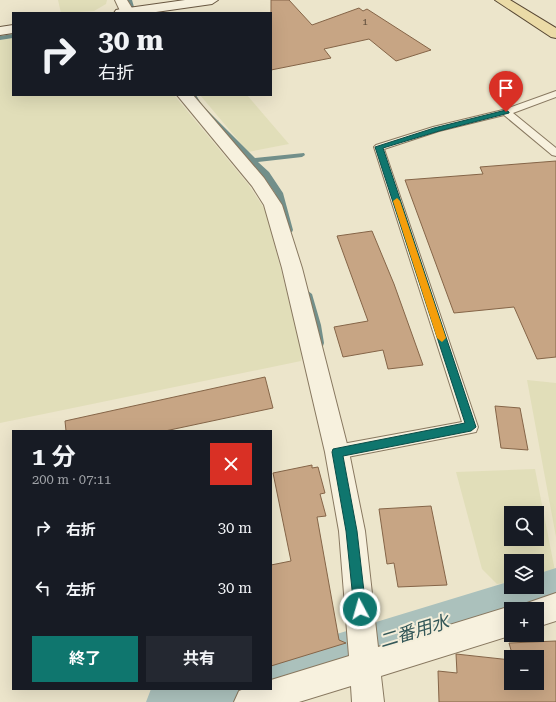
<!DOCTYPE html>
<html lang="ja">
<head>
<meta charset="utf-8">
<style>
  body { margin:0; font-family:"Roboto Serif","Noto Sans JP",serif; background:#242831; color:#f1f3f6; height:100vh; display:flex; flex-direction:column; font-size:15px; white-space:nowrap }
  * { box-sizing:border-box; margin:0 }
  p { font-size:13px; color:#9ea1a6 }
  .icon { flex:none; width:22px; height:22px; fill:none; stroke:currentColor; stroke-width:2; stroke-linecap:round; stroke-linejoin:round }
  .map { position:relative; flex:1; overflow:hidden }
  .panel { position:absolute; left:12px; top:430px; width:260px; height:260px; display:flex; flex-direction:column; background:#171b24; border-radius:0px; box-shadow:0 4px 16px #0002 }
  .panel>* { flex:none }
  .guide { position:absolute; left:12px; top:12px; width:260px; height:84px; border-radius:0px; box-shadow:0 4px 16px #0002; background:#171b24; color:#f1f3f6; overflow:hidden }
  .fabs { position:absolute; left:504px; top:506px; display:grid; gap:8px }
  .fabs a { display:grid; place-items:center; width:40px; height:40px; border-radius:0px; background:#171b24; box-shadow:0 4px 16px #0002; font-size:20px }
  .pin { position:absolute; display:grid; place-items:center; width:34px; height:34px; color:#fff; margin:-41px -17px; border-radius:50% 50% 50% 0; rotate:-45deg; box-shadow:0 0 4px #0007 }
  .pin .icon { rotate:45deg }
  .me { position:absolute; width:44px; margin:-22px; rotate:354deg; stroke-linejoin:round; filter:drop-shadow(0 0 3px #0008) }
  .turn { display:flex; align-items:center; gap:14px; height:84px; padding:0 20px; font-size:18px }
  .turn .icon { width:52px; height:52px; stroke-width:2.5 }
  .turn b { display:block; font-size:28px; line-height:34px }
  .round { display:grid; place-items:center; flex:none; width:42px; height:42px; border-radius:0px; background:#242831 }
  .head { display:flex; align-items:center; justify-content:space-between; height:68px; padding:0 20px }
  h1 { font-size:24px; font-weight:700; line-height:30px }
  .cta { display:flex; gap:8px; margin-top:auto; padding:8px 20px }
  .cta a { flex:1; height:46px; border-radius:0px; background:#0f766e; color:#fff; font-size:16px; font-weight:700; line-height:46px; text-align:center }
  .cta a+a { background:#242831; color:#f1f3f6 }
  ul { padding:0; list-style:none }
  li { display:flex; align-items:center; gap:12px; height:60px; padding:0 20px }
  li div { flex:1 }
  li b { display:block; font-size:15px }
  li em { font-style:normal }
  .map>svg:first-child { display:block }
  .farmland { fill:#e1deb9; fill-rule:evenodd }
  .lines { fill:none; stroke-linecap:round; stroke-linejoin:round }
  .stream { fill:#728f8a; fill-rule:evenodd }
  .canal { fill:#abc1bc; fill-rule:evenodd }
  .building { fill:#c7a584; stroke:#856548 }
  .lane-casing { stroke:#887860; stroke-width:2 }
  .street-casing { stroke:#887860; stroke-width:2 }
  .secondary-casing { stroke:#6a5943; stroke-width:2 }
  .primary-casing { stroke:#564633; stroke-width:2 }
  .lane { fill:#f7f1de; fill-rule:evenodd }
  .street { fill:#f7f1de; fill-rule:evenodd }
  .secondary { fill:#f7f1de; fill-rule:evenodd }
  .primary { fill:#ebdba7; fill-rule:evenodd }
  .route { fill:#0f766e; stroke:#0a4d48 }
  .slow { fill:#f59e0b }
  .labels { text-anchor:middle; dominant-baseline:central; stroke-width:4; stroke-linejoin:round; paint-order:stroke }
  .far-number-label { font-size:10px; fill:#5c4c3a }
  .near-water-label { font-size:18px; font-style:italic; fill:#335758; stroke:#f4eeda }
</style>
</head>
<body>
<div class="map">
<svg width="556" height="702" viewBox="0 0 556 702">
  <rect width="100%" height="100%" fill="#ece5cb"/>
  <!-- farmland -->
  <path class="farmland" d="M 58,0 L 107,0 L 106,4 L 94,11 L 61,13 Z
    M 13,38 L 13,95 L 174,95 L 248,184 L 266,211 L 302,352 L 301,361 L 0,423 L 0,40 Z
    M 200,95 L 247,95 L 289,144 L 248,152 Z
    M 527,380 L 556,383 L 556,537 Z
    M 535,469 L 556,576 L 537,578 L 537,561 L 511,561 L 511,582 L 497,584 L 482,569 L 456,472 ZM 511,513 L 537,513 L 537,539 L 511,539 Z"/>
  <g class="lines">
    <!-- stream -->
    <path class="stream" d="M 126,0 L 132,0 L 134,7 L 130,7 Z
      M 13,34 L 13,38 L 0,40 L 0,36 Z
      M 190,95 L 196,95 L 202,105 L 255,158 L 304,153 L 305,155 L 302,157 L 258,162 L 269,172 L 283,193 L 293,230 L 292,232 L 289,233 L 285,230 L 275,193 L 263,176 L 198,107 Z
      M 308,291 L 312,294 L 321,325 L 324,343 L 323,346 L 317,346 L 316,343 L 313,325 L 304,294 Z"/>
    <!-- canal -->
    <path class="canal" d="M 556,568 L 556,606 L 537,612 L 537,609 L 511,609 L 511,620 L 271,696 L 256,689 L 271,689 L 271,654 L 511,581 L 511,587 L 537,587 L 537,574 Z
      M 151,689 L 242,689 L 237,702 L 146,702 Z"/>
  </g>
  <!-- building -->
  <path class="building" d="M 271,0 L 289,0 L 312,25 L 359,8 L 363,11 L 367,9 L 431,50 L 396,61 L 369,39 L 324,49 L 331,58 L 271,70 Z
    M 556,161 L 556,357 L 537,359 L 514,307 L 454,313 L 405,180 L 483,174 L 480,167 Z
    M 372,231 L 394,284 L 423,365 L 388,369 L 383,350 L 343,357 L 334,327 L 368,321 L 337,236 Z
    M 265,377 L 273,408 L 165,431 L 66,431 L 65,421 Z
    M 495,406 L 520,408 L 528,450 L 501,448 Z
    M 312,465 L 312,468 L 318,467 L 325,493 L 320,494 L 326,516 L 317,517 L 339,640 L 346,643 L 271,666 L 271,565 L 291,561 L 273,473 Z
    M 431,506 L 447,585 L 398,587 L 394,563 L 387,564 L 379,509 Z
    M 556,641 L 556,702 L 439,702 L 438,671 L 457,673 L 456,654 L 511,660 L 511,683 L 537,683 L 537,657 L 513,657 L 509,643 Z"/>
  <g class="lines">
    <defs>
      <path id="lane" d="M 556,91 L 556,97 L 513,113 L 556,148 L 556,156 L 552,155 L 504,115 L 439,131 L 384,149 L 478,427 L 476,432 L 471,433 L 337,459 L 332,457 L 330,452 L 332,447 L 337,445 L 462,422 L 374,147 L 376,145 L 433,127 L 503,110 Z"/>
      <path id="street" d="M 115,0 L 127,0 L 135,13 L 121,13 Z
        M 177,95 L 193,95 L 264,178 L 282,205 L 302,268 L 349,452 L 365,531 L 378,647 L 511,606 L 517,609 L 511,609 L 512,635 L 381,676 L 384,702 L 352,702 L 351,686 L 299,702 L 234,702 L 239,691 L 244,689 L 271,689 L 271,680 L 349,656 L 339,531 L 325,452 L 282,268 L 264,205 L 252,186 Z
        M 556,593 L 556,621 L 537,627 L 537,609 L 524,609 L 527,603 Z"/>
      <path id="secondary" d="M 185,0 L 218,0 L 212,4 L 149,13 L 114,13 L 116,10 L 121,9 Z
        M 13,25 L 13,33 L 0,35 L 0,27 Z"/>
      <path id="primary" d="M 495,0 L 510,0 L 556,28 L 556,38 L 551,37 Z"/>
    </defs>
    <!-- lane casing -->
    <use href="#lane" class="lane-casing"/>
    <!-- street casing -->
    <use href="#street" class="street-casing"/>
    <!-- secondary casing -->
    <use href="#secondary" class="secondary-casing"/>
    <!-- primary casing -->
    <use href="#primary" class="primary-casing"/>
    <!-- lane -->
    <use href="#lane" class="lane"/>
    <!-- street -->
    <use href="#street" class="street"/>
    <!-- secondary -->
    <use href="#secondary" class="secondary"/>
    <!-- primary -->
    <use href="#primary" class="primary"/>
  </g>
  <!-- route -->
  <path class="route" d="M 506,110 L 509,112 L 509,113 L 439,131 L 383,148 L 476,427 L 471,431 L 343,456 L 357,531 L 366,609 L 364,613 L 360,615 L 356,613 L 354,609 L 346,531 L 332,452 L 333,449 L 465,423 L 375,147 L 434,128 Z"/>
  <!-- slow -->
  <path class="slow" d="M 397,198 L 400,201 L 446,338 L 442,342 L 437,338 L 393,201 Z"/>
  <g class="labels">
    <!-- far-number labels -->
    <g class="far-number-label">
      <text x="365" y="21">1</text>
    </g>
    <!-- near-water labels -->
    <g class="near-water-label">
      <text transform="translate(414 631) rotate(-17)">二番用水</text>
    </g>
  </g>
</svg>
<div class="fabs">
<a><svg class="icon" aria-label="search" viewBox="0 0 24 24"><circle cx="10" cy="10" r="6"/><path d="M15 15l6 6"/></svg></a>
<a><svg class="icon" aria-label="layers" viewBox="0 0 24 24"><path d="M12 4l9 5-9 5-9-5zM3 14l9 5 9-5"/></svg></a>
<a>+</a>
<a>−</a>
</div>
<div class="pin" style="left:506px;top:112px;background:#d93025"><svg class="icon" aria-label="arrive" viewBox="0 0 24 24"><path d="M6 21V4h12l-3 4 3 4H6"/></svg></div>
<svg class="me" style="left:360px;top:609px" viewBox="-20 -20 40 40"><circle r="17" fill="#0f766e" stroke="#fff" stroke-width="3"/><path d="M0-11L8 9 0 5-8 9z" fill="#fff"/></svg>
<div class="guide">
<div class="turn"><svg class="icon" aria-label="right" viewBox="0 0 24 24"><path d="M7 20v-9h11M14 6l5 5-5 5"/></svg><div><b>30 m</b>右折</div></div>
</div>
<section class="panel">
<div class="head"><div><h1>1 分</h1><p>200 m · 07:11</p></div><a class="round" style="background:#d93025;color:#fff"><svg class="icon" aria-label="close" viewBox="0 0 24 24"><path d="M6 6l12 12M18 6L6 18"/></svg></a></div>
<ul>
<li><svg class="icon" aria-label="right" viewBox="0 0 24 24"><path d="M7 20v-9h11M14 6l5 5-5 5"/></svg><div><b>右折</b></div><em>30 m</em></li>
<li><svg class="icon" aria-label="left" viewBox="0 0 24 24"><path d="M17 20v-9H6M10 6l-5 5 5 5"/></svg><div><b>左折</b></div><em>30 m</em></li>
</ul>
<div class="cta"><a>終了</a><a>共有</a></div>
</section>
</div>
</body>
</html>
